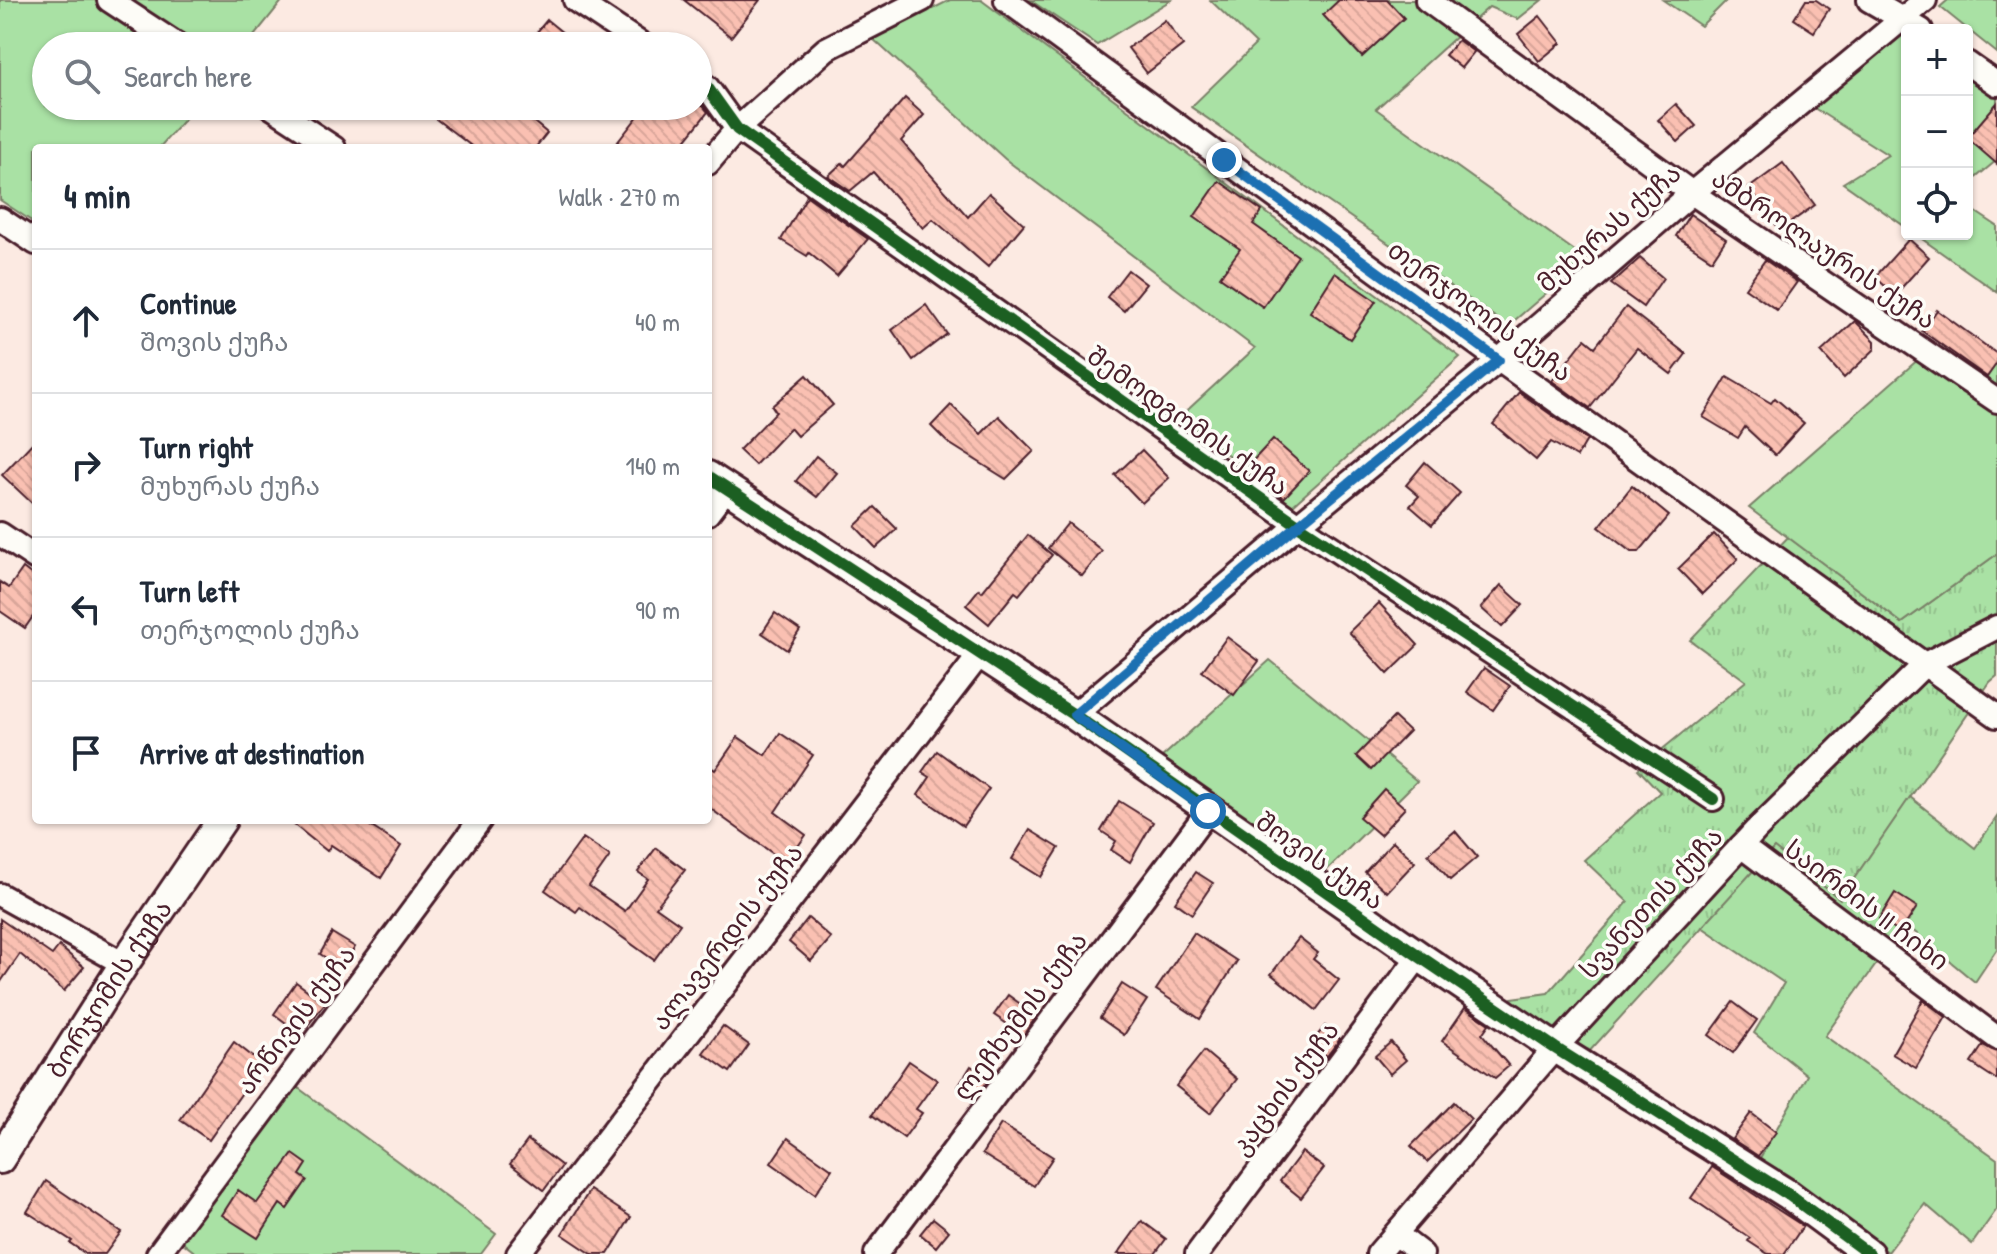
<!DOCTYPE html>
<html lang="en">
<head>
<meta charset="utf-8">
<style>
  :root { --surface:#fff; --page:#f6f6f7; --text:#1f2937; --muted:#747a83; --line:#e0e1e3 }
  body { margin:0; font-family:"Patrick Hand","Noto Sans Georgian",sans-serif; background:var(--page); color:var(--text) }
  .controls { position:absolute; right:24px; top:24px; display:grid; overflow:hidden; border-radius:8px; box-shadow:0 2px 6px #0004 }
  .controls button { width:72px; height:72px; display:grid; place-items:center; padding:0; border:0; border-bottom:2px solid var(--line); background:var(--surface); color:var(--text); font:40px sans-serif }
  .stop { position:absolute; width:24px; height:24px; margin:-18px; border:6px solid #1f6fb2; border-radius:50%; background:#fff }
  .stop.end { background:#1f6fb2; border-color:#fff; box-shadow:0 2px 8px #0008 }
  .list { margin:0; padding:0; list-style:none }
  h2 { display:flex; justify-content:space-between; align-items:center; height:104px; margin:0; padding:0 32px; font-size:34px }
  h2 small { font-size:26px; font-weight:400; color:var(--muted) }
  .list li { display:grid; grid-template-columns:52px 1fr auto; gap:24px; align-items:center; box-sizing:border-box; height:144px; padding:0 32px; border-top:2px solid var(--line) }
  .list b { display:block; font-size:30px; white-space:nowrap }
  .list p { margin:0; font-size:26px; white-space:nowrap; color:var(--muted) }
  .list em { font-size:26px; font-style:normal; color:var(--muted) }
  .icon { flex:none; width:44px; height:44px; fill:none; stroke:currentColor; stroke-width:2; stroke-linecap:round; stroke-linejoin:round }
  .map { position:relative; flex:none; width:1997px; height:1254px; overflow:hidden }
  .search { position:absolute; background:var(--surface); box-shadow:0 2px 6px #0004; left:32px; top:32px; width:680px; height:88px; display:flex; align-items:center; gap:20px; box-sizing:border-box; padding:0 28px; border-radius:44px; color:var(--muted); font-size:30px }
  .panel { position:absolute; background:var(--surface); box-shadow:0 2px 6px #0004; left:32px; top:144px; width:680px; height:680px; border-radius:8px }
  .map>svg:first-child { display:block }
  .grass { fill:url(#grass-tufts); stroke:#7a8068; stroke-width:2 }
  .garden { fill:#a9e1a4; stroke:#7a8068; stroke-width:2 }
  .building { fill:url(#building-back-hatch); stroke:#4a1f2b; stroke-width:2 }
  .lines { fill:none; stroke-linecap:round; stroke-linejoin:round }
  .minor-casing { stroke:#4a1f2b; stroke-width:28 }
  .tertiary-casing { stroke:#4a1f2b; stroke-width:34 }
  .minor { stroke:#fdfcf7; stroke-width:22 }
  .tertiary { stroke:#fdfcf7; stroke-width:28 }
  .cycleway-casing { stroke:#fdfcf7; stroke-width:17 }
  .cycleway { stroke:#1b5e20; stroke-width:12 }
  .route { stroke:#1f6fb2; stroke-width:10 }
  .labels { text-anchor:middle; stroke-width:7; stroke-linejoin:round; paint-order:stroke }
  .street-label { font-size:26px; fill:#4a1f2b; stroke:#fdfcf7 }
</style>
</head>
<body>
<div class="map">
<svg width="1997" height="1254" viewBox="0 0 1997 1254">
  <defs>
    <pattern id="grass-tufts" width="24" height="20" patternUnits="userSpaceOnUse" patternTransform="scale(2)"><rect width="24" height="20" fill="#a9e1a4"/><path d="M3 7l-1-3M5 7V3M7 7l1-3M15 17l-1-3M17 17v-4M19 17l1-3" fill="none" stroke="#93c18d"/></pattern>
    <pattern id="building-back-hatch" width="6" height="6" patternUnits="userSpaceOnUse" patternTransform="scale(2)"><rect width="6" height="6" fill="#fac0b2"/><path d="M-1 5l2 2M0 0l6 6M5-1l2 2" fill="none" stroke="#d8a599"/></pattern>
  </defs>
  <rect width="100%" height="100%" fill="#fceae2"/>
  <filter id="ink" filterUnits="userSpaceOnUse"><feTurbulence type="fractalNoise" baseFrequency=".0125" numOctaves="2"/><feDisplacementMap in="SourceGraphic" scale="16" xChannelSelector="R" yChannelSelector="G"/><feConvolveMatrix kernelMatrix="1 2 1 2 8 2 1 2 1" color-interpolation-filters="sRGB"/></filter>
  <g filter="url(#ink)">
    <path class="grass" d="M1788,537L1902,623L1997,554V676L1990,682L1840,899L1774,848L1588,1053L1518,1014L1512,998L1548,993L1628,902L1584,860L1660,792L1638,769L1746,681L1690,640Z"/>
    <g class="garden">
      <path d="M0,0H283L246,46H46V106H196L159,148H36V224L0,200Z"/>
      <path d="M950,0H981L1460,357L1292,506L1180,417L1255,348L1005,159L873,39Z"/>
      <path d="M1030,0H1171L1097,45Z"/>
      <path d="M1210,0H1542L1518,19L1489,7L1376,109L1586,259L1508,326L1191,107L1256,44Z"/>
      <path d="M1663,0H1727L1701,26Z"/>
      <path d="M1948,0H1997V53L1940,7Z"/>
      <path d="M1907,31V228L1843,183L1888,155L1814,108Z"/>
      <path d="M1967,49L1997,71V160L1967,185Z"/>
      <path d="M1967,206L1997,226V292L1915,234H1967Z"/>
      <path d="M1921,357L1962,391L1997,359V554L1902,623L1749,508Z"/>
      <path d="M1270,660L1417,781L1327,870L1160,759Z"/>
      <path d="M1910,797L1975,848L1997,817V949L1975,982L1905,924L1825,1036L1997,1159V1209L1972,1244L1925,1204L1888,1252L1760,1158L1807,1075L1754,1033L1784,983L1702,927L1774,848L1840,899Z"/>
      <path d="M293,1084L496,1234L481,1254H197L178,1239Z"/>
    </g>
    <g class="building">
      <path d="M684,0H760L731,37Z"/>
      <path d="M1339,0H1387L1404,18L1362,57L1323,15Z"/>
      <path d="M1806,0H1816L1829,9L1814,32L1794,19Z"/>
      <path d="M1540,16L1561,43L1539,61L1518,34Z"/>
      <path d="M547,20L579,46H525Z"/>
      <path d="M1165,20L1183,45L1147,73L1128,48Z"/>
      <path d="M1458,40L1474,52L1461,68L1445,55Z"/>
      <path d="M905,98L924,115L901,141L968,217L989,193L1024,224L988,267L933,219L923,228L873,172L850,191L828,176L842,163L845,166Z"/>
      <path d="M1997,103V164L1967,138Z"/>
      <path d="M1676,104L1696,126L1678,142L1658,120Z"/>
      <path d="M419,106H515L547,133L535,148H474Z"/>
      <path d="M646,106H703L708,112L679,148H613Z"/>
      <path d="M1783,163L1815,205L1780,230L1749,188Z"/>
      <path d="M1219,181L1262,211L1253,224L1298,256L1263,307L1220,277L1240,249L1194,217Z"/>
      <path d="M807,196L868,239L837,276L809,253L807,256L781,240Z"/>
      <path d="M1690,214L1726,239L1712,260L1676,236Z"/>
      <path d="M1909,239L1929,257L1895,295L1875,277Z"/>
      <path d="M1640,258L1663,278L1643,307L1611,284Z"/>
      <path d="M1765,260L1797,282L1777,310L1745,288Z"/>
      <path d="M1128,270L1146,284L1124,311L1107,297Z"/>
      <path d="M1335,273L1376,301L1350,339L1310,312Z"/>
      <path d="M926,305L947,334L913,360L892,330Z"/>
      <path d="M1626,307L1686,354L1671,374L1637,348L1590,408L1552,381L1585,339L1595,347Z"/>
      <path d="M1937,310L1997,354V363L1987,377L1922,331Z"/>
      <path d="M1855,321L1875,341V349L1844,378L1821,352Z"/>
      <path d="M807,375L833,405L797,436L790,428L755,465L739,450L776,412L772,406Z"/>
      <path d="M1727,377L1771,403L1775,398L1804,423L1775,455L1745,427L1738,438L1703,417Z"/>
      <path d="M1519,392L1587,440L1577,457L1551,442L1536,460L1493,424Z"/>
      <path d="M951,405L981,434L999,416L1034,451L1006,479L947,442L931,426Z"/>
      <path d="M36,439V507L2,475Z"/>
      <path d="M1273,439L1309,471L1284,498L1248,466Z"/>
      <path d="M1142,450L1169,478L1142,503L1115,475Z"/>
      <path d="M816,456L837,473L817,497L796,481Z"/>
      <path d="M1425,462L1460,493L1432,525L1410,506L1419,496L1406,485Z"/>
      <path d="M1632,486L1669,516L1639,552H1631L1599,527Z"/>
      <path d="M875,507L897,529L876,548L855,526Z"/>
      <path d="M1068,523L1102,551L1082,576L1048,548Z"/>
      <path d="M1714,534L1738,559L1702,594L1678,569Z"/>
      <path d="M1028,535L1052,555L1019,595L1015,592L989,624L966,605L979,589L982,592Z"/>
      <path d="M23,568L36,578V612L25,628L0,611V582L9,588Z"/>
      <path d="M1501,585L1523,605L1502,627L1481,608Z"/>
      <path d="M1379,603L1418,645L1388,674L1349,632Z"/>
      <path d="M775,613L800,630L787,650L762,633Z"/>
      <path d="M1227,637L1259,661L1234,695L1202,671Z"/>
      <path d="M1484,668L1510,686L1493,710L1467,692Z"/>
      <path d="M1394,717L1409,731L1371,770L1356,756Z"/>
      <path d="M780,733L813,755L775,812L806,835L786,863L708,807V765L715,770L738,737L765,755Z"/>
      <path d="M937,751L989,789L963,826L918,795L930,777L922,772Z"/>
      <path d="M1384,789L1405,808L1380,835L1359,817Z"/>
      <path d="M1119,801L1153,822L1130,862L1111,850L1116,841L1101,831Z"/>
      <path d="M288,820H361L401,846L381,878L331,845L327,851Z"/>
      <path d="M1030,830L1059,848L1041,877L1012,859Z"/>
      <path d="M1455,831L1477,857L1450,880L1428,854Z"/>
      <path d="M583,838L610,856L589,886L625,911L648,879L638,872L656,848L685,870L656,907L680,924L654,960L580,907L576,912L545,890Z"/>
      <path d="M1393,841L1415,862L1387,892L1365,872Z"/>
      <path d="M1196,872L1213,883L1192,914L1175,902Z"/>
      <path d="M1895,893L1917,907L1900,933L1879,919Z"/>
      <path d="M808,918L831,938L811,961L789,942Z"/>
      <path d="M0,919L52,955L59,946L84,967L64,991L20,954L0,983Z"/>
      <path d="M332,933L355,947L342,968L320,954Z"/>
      <path d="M1194,933L1237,961L1200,1019L1156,990Z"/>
      <path d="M1299,938L1318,953L1313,959L1339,980L1316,1010L1271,974Z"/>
      <path d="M296,982L325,1003L301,1034L274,1014Z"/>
      <path d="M1122,984L1147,1000L1124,1035L1100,1018Z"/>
      <path d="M1008,995L1037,1016L1023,1035L994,1015Z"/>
      <path d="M1923,1000L1946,1017L1916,1068L1892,1054Z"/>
      <path d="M1733,1002L1757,1020L1733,1053L1709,1035Z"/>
      <path d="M1465,1008L1489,1024L1482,1034L1509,1066L1495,1078L1442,1041Z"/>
      <path d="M723,1026L749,1045L730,1072L703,1053Z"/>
      <path d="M1325,1026L1340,1039L1327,1056L1311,1043Z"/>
      <path d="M234,1042L262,1064L209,1140L180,1120Z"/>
      <path d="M1391,1042L1406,1060L1390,1074L1375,1056Z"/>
      <path d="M1983,1045L1997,1052V1080L1971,1063Z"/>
      <path d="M1204,1051L1237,1079L1210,1113L1176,1086Z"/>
      <path d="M909,1061L937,1080L916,1109L922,1113L904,1138L872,1115Z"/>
      <path d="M971,1066L990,1078L975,1098L958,1087Z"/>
      <path d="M1454,1102L1471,1119L1427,1162L1411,1146Z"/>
      <path d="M1751,1113L1776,1132L1758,1156L1732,1139Z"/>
      <path d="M1001,1124L1053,1157L1034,1186L982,1154Z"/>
      <path d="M788,1138L832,1169L815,1194L771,1163Z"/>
      <path d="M528,1140L562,1166L544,1190L510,1164Z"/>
      <path d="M1302,1152L1324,1168L1301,1198L1280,1181Z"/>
      <path d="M293,1154L307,1164L300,1175L307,1180L287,1209L280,1204L258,1238L222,1215L238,1190L257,1203Z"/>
      <path d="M1712,1167L1803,1226L1784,1254H1768L1748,1241L1750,1238L1691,1198Z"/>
      <path d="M46,1181L121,1232L105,1254H86L70,1243L72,1241L27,1212Z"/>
      <path d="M590,1190L631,1217L608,1254H592L562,1234Z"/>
      <path d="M933,1218L949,1231L936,1247L920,1234Z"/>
      <path d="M1142,1221L1166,1239L1155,1254H1118Z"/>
    </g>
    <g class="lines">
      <g class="minor-casing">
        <g id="minor">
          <path d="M109,0L179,46"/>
          <path d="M575,0L644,46"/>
          <path d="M1006,0L1499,360L1997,716"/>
          <path d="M1427,0L1692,193L1997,401"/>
          <path d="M1869,0L1921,30"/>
          <path d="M1967,63L1997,84"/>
          <path d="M698,82L707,87L737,129L1298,525L1713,799"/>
          <path d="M270,106L334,148"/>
          <path d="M708,163L737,129L826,49L922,0"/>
          <path d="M0,219L36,243"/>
          <path d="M708,513L727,488"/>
          <path d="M0,534L36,558"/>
          <path d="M1074,715L1298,525L1499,360L1692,193L1925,0"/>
          <path d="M1741,846L1997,1038"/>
          <path d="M0,895L124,964"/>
          <path d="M1396,1234L1422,1254"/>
          <path d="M158,1254L480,820"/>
          <path d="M518,1254L981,653"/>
          <path d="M876,1254L1208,811"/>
          <path d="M1197,1254L1419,956"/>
          <path d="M1378,1254L1555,1048L1756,830L1925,664L1997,627"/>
        </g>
      </g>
      <g class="tertiary-casing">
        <g id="tertiary">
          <path d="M708,476L1074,715L1419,956L1555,1048L1789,1195L1869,1254"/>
          <path id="s1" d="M0,1159L124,964L222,820"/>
        </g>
      </g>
      <use href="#minor" class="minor"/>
      <use href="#tertiary" class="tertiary"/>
      <g class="cycleway-casing">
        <g id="cycleway">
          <path d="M698,82L707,87L737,129L1298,525L1713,799"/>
          <path d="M708,476L1074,715L1419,956L1555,1048L1789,1195L1869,1254"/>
        </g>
      </g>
      <use href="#cycleway" class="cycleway"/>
    </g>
  </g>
  <g class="lines" filter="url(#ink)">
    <path class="route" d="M1208,811L1074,715L1298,525L1499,360L1224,160"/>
  </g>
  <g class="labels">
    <g class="street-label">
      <text transform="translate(1609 228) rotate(-41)" y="9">მუხურას ქუჩა</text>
      <text transform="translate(1824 249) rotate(34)" y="9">ამბროლაურის ქუჩა</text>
      <text transform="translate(1480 311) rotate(36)" y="9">თერჯოლის ქუჩა</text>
      <text transform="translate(1188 421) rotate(35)" y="9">შემოდგომის ქუჩა</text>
      <text transform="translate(1320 861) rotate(35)" y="9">შოვის ქუჩა</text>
      <text transform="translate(1651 903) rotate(-47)" y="9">სვანეთის ქუჩა</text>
      <text transform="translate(1867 905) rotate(37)" y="9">საირმის II ჩიხი</text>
      <text transform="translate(727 937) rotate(-52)" y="9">ალავერდის ქუჩა</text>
      <text dy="9" stroke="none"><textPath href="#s1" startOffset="202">ბორჯომის ქუჩა</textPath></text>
      <text transform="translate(1020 1016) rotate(-53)" y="9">ლეჩხუმის ქუჩა</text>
      <text transform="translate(296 1020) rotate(-53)" y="9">არწივის ქუჩა</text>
      <text transform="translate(1285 1088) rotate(-53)" y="9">კაცხის ქუჩა</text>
    </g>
  </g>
</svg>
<div class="controls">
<button>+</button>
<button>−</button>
<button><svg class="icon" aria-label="locate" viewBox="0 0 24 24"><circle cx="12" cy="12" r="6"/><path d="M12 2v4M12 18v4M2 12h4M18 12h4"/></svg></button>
</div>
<div class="stop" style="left:1208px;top:811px"></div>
<div class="stop end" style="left:1224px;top:160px"></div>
<div class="search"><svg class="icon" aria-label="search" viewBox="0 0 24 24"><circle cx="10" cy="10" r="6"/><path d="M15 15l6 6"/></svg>Search here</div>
<section class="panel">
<h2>4 min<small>Walk · 270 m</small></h2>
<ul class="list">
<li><svg class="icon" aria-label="ahead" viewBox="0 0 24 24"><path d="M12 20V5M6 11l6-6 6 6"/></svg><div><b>Continue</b><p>შოვის ქუჩა</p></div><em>40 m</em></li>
<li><svg class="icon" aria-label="right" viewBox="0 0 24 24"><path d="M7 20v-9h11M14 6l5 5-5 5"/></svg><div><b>Turn right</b><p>მუხურას ქუჩა</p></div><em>140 m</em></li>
<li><svg class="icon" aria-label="left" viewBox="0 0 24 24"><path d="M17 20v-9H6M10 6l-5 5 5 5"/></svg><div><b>Turn left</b><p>თერჯოლის ქუჩა</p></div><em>90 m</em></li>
<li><svg class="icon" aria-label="arrive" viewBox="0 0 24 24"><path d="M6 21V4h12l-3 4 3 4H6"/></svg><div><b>Arrive at destination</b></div></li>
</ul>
</section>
</div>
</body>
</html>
